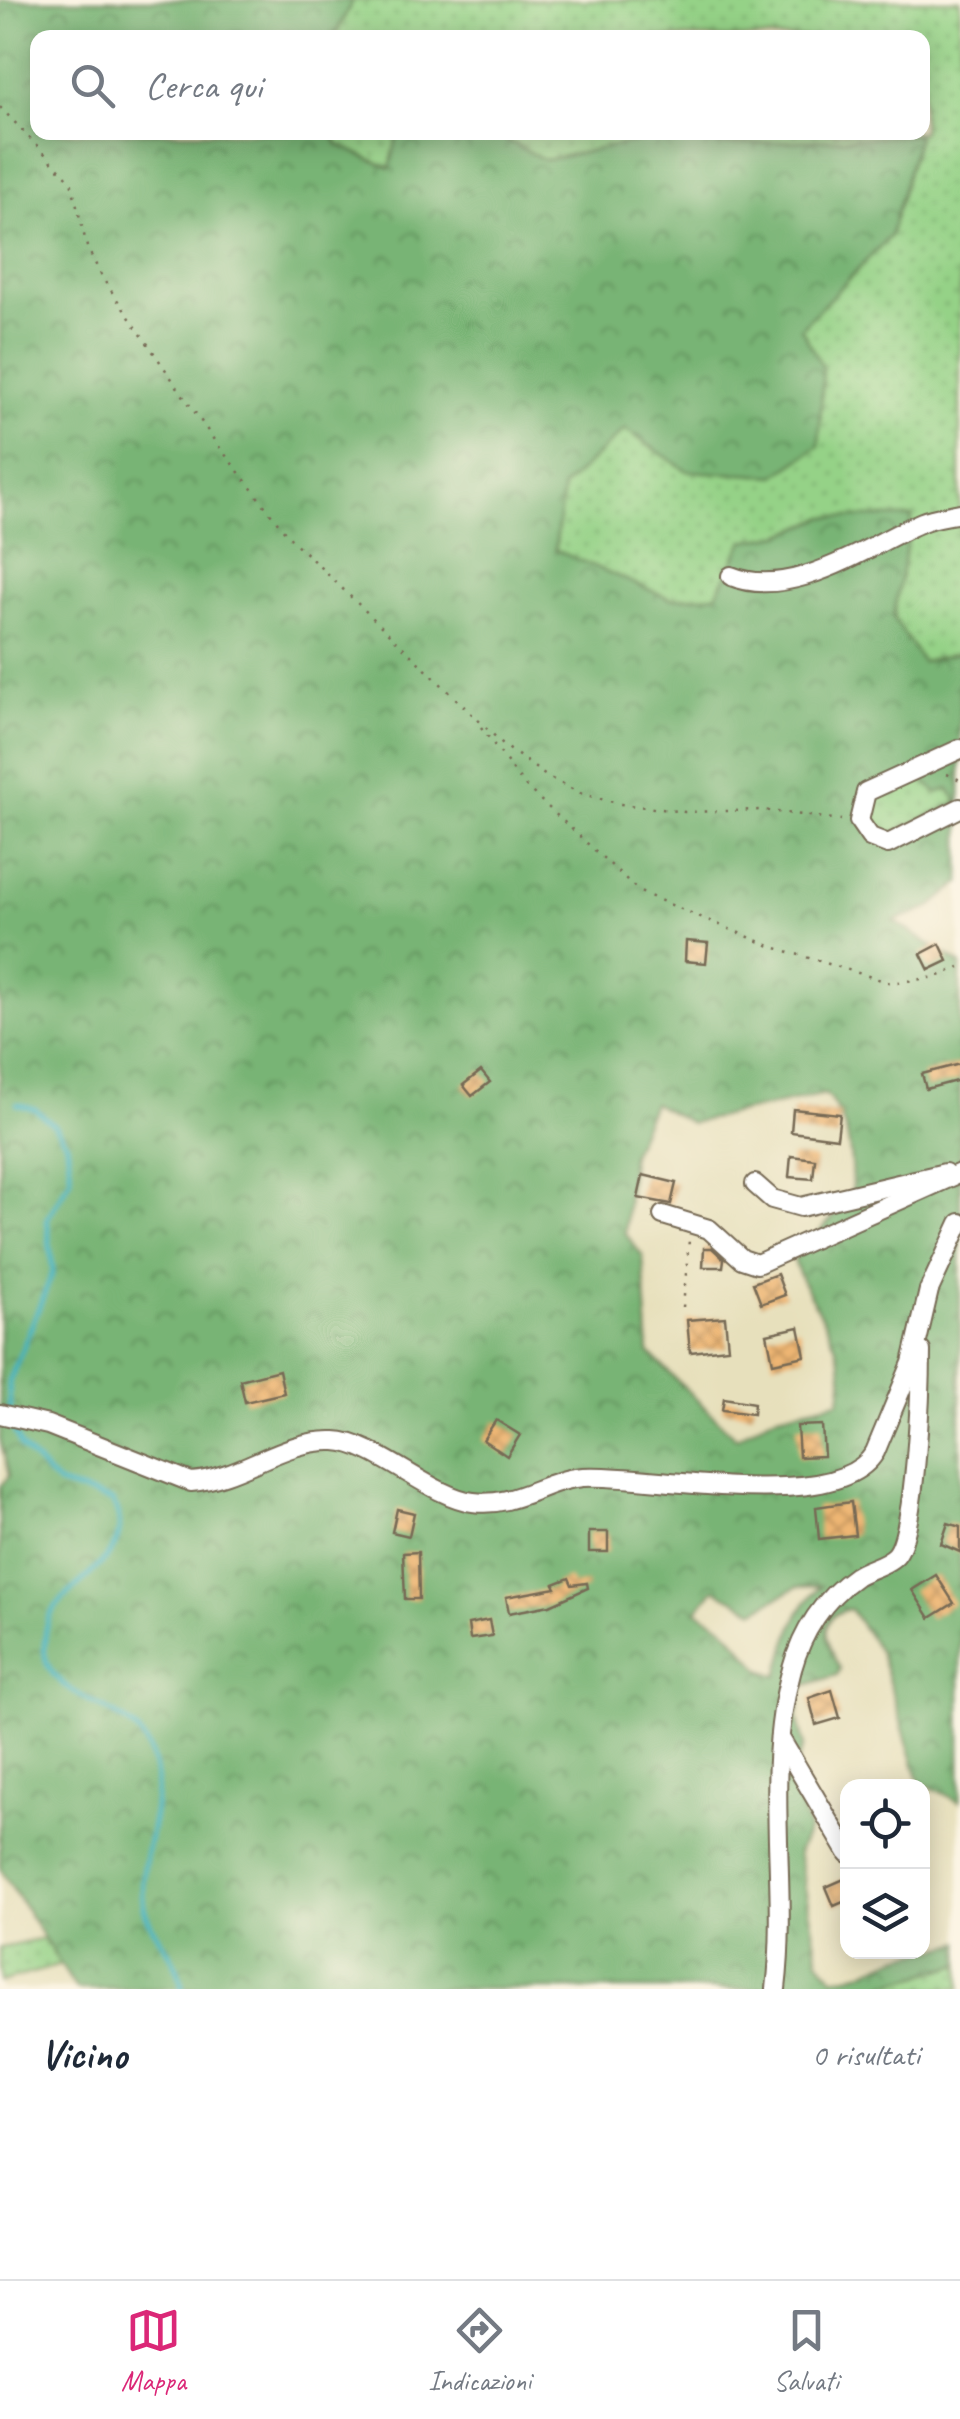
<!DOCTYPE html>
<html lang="it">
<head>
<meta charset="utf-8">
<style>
  :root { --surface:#fff; --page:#f2f2f3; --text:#1f2937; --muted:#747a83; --line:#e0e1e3; --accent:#db2777 }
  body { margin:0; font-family:Caveat,sans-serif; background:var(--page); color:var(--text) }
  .controls { position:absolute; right:30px; bottom:30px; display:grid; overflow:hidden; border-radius:20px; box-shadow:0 5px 25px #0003 }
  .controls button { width:90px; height:90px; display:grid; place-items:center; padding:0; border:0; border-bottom:2px solid var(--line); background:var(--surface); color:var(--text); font:50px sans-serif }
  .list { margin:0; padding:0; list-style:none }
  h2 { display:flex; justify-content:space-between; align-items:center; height:130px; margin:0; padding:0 40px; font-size:42px }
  h2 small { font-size:32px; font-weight:400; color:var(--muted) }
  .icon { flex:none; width:55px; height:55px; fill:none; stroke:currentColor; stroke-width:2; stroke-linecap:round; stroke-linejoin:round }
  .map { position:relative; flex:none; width:960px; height:1989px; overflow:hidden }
  .search { position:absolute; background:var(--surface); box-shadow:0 5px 25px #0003; left:30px; right:30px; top:30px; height:110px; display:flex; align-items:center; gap:25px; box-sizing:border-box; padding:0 35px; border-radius:20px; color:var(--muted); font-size:38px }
  .sheet { height:290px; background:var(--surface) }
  nav { display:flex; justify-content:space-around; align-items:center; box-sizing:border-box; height:140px; border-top:2px solid var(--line); background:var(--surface); font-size:28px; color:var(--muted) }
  nav a { display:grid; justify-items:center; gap:5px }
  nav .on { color:var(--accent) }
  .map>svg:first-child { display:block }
  .grass { fill:url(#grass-dots); stroke:#687e52; stroke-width:2.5 }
  .forest { fill:url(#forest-crowns); stroke:#5a6f49; stroke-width:2.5; fill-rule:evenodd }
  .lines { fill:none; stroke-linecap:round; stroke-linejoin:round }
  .stream { stroke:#43b2bf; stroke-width:5 }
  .building { fill:url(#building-cross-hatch) }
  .minor-casing { stroke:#776a55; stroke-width:22 }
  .path { stroke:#776a55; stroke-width:2.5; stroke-dasharray:2.5 8; stroke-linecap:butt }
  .minor { stroke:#fff; stroke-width:18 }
</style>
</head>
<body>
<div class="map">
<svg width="960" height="1989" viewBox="0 0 960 1989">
  <defs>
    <pattern id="grass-dots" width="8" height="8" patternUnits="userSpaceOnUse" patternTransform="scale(2.5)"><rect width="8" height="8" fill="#95d287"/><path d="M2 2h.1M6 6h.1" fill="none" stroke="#81b474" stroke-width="1.8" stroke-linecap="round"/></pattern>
    <pattern id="forest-crowns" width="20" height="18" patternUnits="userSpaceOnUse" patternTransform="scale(2.5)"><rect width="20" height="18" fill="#78b474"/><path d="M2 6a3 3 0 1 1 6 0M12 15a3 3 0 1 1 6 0" fill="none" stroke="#64935f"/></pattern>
    <pattern id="building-cross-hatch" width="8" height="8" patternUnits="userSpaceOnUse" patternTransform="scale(2.5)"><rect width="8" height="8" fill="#eeb673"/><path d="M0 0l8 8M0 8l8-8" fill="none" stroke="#c2945e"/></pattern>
  </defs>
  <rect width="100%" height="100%" fill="#fcf5e5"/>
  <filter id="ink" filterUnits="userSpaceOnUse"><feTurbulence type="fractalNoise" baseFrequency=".01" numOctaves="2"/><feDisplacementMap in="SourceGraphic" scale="20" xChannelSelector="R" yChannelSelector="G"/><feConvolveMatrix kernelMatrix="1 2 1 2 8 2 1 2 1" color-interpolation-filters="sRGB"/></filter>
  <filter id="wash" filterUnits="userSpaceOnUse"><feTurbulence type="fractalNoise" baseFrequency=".0048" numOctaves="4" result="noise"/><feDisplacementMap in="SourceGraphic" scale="40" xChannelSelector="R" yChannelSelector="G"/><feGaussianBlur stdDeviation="2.25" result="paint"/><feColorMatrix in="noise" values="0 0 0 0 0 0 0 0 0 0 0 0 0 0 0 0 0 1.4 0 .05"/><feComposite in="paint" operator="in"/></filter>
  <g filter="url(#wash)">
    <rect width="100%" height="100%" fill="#e7e0bc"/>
    <g class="grass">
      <path d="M353,0H960V653L922,662L893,617L911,518L826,517L781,535L744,541L716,595L671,599L555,551L563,487L625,429L687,471L823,369L801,328L890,236L918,135L722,145L659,137L545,160L493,133L922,132V38H334Z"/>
      <path d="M333,133H398L391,169L338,145Z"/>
      <path d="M920,776L932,786L948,789L959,802L891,834L874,832L867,818L870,798Z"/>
      <path d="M44,1939L61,1965L0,1982V1948Z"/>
      <path d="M960,1964V1989H870Z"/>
    </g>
    <path class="forest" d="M0,0H353L334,37L38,38V132L333,133L338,145L390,168L398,133H493L545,160L659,137L722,145L918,135L890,236L801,328L823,368L819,446L775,476L687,471L625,429L563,487L555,550L671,599L716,595L744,541L781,535L826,517H912L893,617L922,662L960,653V883L931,907L894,921L960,964V1802L919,1781L880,1653L850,1609C814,1615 827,1647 840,1669L837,1675L803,1686L797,1717L804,1745L798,1760L797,1796L809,1829L798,1852L819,1960L834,1978C859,1976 874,1967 896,1958C917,1950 939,1951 960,1942V1964L870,1989H76L0,1869V1486L9,1476L0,1439ZM921,777L936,793L949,789L958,802L891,834L881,835L869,826L867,809L876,793ZM825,1094C851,1120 852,1160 852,1196L794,1260C808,1307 855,1349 839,1401L774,1416L736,1438L649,1353L643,1257L625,1233L631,1154L653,1103L691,1123ZM821,1586C794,1610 787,1641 778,1676L761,1670L723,1626L697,1611L714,1589L755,1610L797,1587Z"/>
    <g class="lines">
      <g class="stream">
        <path d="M10,1412L9,1382L53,1272L47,1219L71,1178L67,1144L54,1125L35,1109L17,1104"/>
        <path d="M11,1423L21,1447L58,1484L112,1501C142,1551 75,1578 53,1611C46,1620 43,1644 45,1655C51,1697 118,1704 141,1736C177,1787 138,1845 143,1900C146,1934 178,1949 182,1989"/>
      </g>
    </g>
    <g id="blocks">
      <g class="building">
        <path d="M686,941L708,943L706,963L685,961Z"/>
        <path d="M940,944L948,961L929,970L921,954Z"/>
        <path d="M960,1064V1080L926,1089L922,1074Z"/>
        <path d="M481,1071L490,1082L472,1096L463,1085Z"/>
        <path d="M793,1109L840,1114L837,1138L791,1132Z"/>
        <path d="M791,1156L815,1159L813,1179L789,1177Z"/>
        <path d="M643,1175L676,1183L671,1204L638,1198Z"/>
        <path d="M704,1248H712L724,1259L723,1267H703Z"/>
        <path d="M777,1274L785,1295L761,1304L753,1283Z"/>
        <path d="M725,1317L728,1348L690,1352L687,1320Z"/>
        <path d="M799,1327L805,1356L773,1363L767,1334Z"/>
        <path d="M279,1370L284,1393L245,1402L240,1380Z"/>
        <path d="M724,1398L754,1403L753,1414L722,1410Z"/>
        <path d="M496,1420L520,1435L507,1456L483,1440Z"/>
        <path d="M822,1425L824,1456L799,1457L797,1426Z"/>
        <path d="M851,1502L855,1535L819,1539L816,1507Z"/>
        <path d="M397,1509L414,1513L409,1536L392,1532Z"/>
        <path d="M948,1523L960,1527V1552L941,1544Z"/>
        <rect x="589" y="1532" width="19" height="20"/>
        <path d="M418,1552L419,1599H405L403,1553Z"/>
        <path d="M936,1575L954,1603L930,1618L912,1590Z"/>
        <path d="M569,1578L572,1585L587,1583L588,1588L550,1605L509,1613L506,1597L556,1588L554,1584Z"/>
        <path d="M489,1620L492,1636L470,1639L468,1624Z"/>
        <path d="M832,1690L840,1718L816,1725L809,1698Z"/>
        <path d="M844,1879L848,1900L834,1906L826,1887Z"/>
      </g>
    </g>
  </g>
  <g filter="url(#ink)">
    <use href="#blocks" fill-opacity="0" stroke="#776a55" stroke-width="2.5"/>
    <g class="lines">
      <g class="minor-casing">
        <g id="minor">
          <path d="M731,576C792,601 867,546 922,522C934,517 947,516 960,513"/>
          <path d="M960,749L866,792L859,821L870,837L888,844L960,808"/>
          <path d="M755,1184L772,1199L801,1207L945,1173"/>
          <path d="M663,1215L709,1229L742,1259L757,1264L960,1173"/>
          <path d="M0,1414L48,1425L191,1482C243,1478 282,1439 335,1441C375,1442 431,1497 473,1502C514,1508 544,1480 583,1477C648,1472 837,1517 875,1452L912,1363L929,1290L960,1223"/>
          <path d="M780,1738L848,1853"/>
          <path d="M776,1989C789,1883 762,1774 792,1669C802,1632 824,1598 856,1576C867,1569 887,1565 896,1555C916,1533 921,1385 921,1351"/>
        </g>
      </g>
      <g class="path">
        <path d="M0,107L71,181L87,247L103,279L214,440L289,537L505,746L546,776L582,794L621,804L685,812L762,810L841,820"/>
        <path d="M481,727L523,784L640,892L773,947L891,983L937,977L960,967"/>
        <path d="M947,774L960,780"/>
        <path d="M683,1307L689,1240"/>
      </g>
      <use href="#minor" class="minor"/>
    </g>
  </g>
</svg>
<div class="controls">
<button><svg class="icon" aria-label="locate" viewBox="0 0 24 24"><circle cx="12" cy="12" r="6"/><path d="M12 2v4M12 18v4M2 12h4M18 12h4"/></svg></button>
<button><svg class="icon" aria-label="layers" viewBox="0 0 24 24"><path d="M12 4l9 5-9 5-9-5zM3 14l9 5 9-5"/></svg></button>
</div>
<div class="search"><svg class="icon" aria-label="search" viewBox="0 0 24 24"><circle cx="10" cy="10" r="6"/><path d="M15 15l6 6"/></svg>Cerca qui</div>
</div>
<section class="sheet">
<h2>Vicino<small>0 risultati</small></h2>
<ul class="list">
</ul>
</section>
<nav>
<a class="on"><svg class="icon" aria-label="map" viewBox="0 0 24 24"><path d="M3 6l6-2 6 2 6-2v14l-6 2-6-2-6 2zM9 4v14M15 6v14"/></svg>Mappa</a>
<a><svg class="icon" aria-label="directions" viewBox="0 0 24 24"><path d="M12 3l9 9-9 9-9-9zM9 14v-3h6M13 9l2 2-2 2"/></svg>Indicazioni</a>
<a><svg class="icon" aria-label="saved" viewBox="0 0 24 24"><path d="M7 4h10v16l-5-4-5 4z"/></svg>Salvati</a>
</nav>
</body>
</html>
